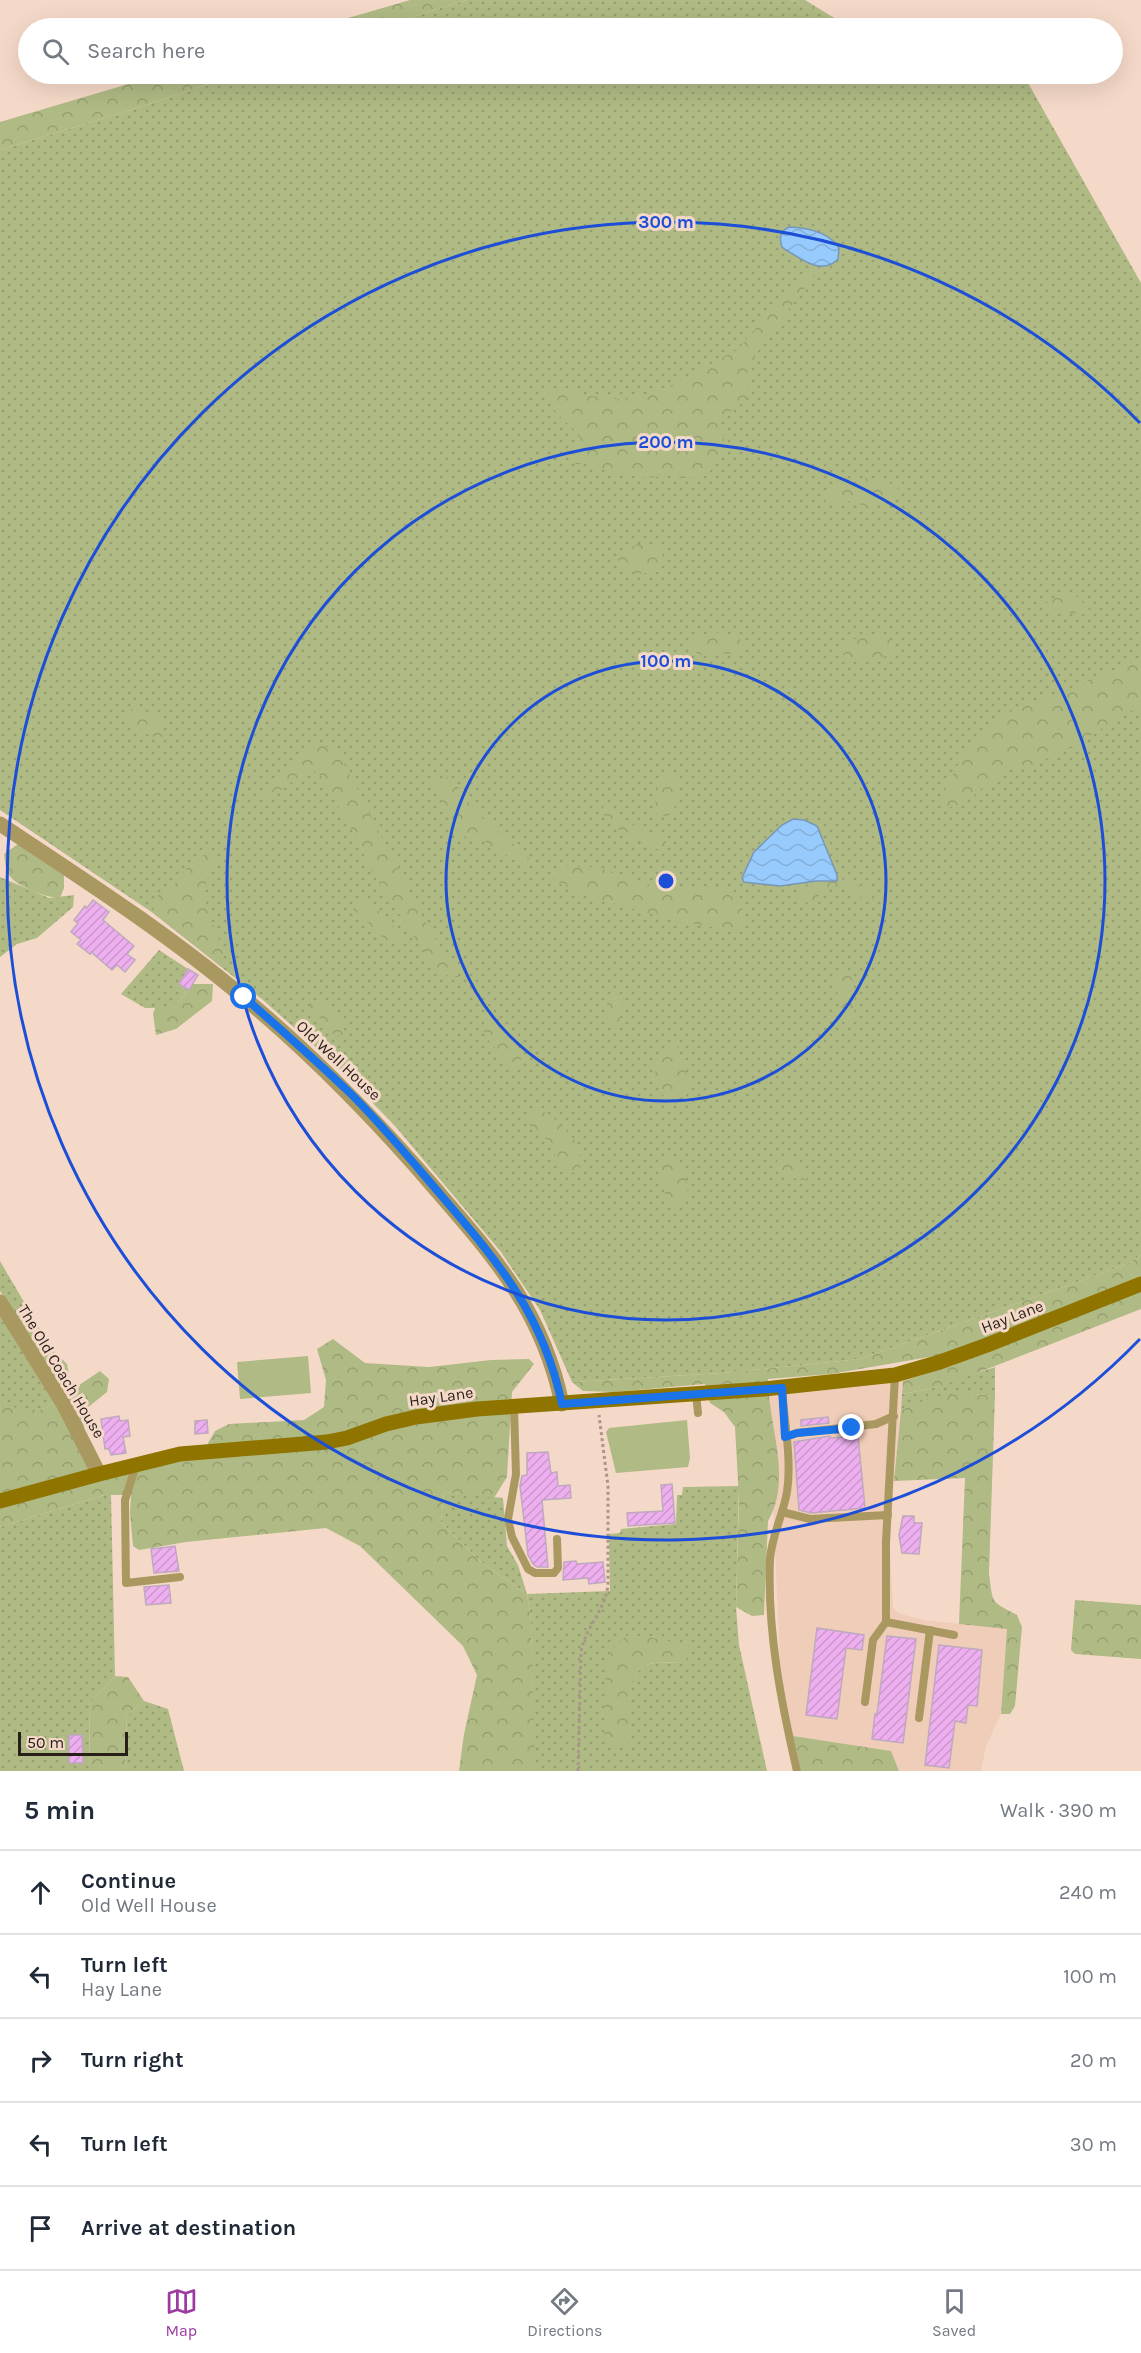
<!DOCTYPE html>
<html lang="en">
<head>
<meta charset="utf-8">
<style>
  :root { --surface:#fff; --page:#f2f2f3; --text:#1f2937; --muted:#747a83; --line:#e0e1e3; --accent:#9e3ba1 }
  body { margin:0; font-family:Karla,sans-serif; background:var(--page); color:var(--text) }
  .scale { position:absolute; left:18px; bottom:15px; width:110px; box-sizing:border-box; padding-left:6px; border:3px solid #291f19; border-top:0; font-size:16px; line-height:21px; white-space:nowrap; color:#291f19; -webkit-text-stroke:4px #f5d9c8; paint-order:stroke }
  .stop { position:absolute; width:18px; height:18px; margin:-14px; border:4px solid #1a73e8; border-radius:50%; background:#fff }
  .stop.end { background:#1a73e8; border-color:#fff; box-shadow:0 2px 6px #0008 }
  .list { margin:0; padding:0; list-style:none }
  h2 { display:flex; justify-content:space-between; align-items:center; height:78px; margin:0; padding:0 24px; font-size:26px }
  h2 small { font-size:20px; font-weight:400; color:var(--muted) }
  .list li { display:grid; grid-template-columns:39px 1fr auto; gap:18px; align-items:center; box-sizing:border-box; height:84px; padding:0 24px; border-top:2px solid var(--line) }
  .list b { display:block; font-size:22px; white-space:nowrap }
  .list p { margin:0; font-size:20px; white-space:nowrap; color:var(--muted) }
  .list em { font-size:20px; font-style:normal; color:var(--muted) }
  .icon { flex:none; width:33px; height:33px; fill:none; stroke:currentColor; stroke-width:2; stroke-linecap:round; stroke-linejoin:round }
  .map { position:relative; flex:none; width:1141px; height:1771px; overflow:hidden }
  .search { position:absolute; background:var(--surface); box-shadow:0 6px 24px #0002; left:18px; right:18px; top:18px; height:66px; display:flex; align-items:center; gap:15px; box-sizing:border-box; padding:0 21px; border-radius:33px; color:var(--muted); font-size:22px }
  .sheet { height:498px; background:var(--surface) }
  nav { display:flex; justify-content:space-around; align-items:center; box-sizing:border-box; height:84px; border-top:2px solid var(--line); background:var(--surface); font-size:16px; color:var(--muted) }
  nav a { display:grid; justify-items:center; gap:3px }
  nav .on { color:var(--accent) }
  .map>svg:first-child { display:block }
  .built { fill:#f0cdb8 }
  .grass { fill:url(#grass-dots); fill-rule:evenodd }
  .forest { fill:url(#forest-crowns) }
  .park { fill:#afba84 }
  .water { fill:url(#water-waves); stroke:#7797b9; stroke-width:1.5 }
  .building { fill:url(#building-hatch); stroke:#bea9be; stroke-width:1.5 }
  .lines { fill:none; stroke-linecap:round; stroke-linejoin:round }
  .path { stroke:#aa9588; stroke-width:3; stroke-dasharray:3 3; stroke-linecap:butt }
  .lane { stroke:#a99860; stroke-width:8 }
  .street { stroke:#a99860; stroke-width:15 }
  .secondary { stroke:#8f7400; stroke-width:15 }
  .route { stroke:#1a73e8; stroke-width:8 }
  .ring { fill:none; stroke:#1d4ed8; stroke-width:3 }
  .labels { text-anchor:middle; stroke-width:6; stroke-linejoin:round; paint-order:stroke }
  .street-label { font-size:16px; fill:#291f19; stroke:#f5d9c8 }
  .centre { fill:#1d4ed8; stroke:#f5d9c8; stroke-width:3 }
  .ring-label { font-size:18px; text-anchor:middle; font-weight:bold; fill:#1d4ed8; stroke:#f5d9c8; stroke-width:6; stroke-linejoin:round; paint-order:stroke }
</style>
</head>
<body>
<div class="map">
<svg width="1141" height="1771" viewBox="0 0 1141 1771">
  <defs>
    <pattern id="grass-dots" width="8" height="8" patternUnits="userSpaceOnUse" patternTransform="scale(1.5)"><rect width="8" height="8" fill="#afba84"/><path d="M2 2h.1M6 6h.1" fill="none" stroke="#979f71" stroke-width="1.8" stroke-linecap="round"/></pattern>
    <pattern id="forest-crowns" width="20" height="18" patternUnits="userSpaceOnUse" patternTransform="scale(1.5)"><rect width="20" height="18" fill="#afba84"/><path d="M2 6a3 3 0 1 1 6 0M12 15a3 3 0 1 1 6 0" fill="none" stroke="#979f71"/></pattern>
    <pattern id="water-waves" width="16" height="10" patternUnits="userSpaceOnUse" patternTransform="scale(1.5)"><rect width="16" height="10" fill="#98cbfd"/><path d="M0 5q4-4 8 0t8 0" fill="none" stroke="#83aed8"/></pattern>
    <pattern id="building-hatch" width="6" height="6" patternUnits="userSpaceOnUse" patternTransform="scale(1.5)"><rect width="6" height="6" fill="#edafef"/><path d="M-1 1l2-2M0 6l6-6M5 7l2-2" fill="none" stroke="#cb96cc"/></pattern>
  </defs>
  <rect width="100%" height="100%" fill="#f5d9c8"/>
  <path class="built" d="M903,1381L892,1505L890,1550L893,1607L898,1613L923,1620L1007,1629L1001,1714L986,1746L981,1771H899L890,1751L793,1736L780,1661L768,1395Z"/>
  <g class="grass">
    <path d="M467,0H791L856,28H376Z"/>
    <path d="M238,74H1023L1141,283V1255L1125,1265L860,1359L722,1373L572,1382L540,1310L501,1252L395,1126L336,1065L263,1000L153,913L0,810V150L143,106Z"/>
    <path d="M0,877L49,898L74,895L73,907L37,938L17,944L0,957Z"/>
    <path d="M159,950L188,969L179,984L186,993L174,1008H145L121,994Z"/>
    <path d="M0,1261L51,1348L67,1364L72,1391L65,1396L0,1291Z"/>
    <path d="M0,1313L54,1402L42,1410L0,1407Z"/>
    <path d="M995,1367V1395C955,1394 939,1395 901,1410L902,1394L929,1389Z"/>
    <path d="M739,1486L736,1607L739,1645L767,1771H534L531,1619L527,1594L481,1562L441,1522L444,1492L503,1498L507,1546L518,1565L527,1594L610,1591L609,1534L620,1533L621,1529L676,1524L677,1495H682L683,1487ZM628,1635L685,1663C674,1663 657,1661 646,1665C625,1673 628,1725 628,1744Z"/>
    <path d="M104,1495H111L115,1676L89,1705L90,1771H0V1527Z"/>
    <path d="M144,1701L168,1709L184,1771H125L127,1715Z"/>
  </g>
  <g class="forest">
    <path d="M410,0H467L376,28H314Z"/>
    <path d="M791,0H805L839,21Z"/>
    <path d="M162,74H238L143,106L0,150V122Z"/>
    <path d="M809,268L817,272L760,347L750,366L746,405L739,404L720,420L724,431L723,448L714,467L706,475L691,478H678L669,475L648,478L619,474L587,464H575L574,455L580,436C569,422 547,411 548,391L552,388L602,398L620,399L653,393L670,386L737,350Z"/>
    <path d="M868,476L882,483L897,484L898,496L889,501L869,507L845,500L828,504L825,501L834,484L839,479H846L851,484L857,486Z"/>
    <path d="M638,544C648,544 663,545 663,558C663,563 659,567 658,572L636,574L619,565L618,558L628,549Z"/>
    <path d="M1061,593C1072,593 1087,599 1089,611L1084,614L1045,610L1044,605Z"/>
    <path d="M712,632C725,634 748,635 746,653L699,655L693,649L691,644L694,640Z"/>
    <path d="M871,635C881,637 891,637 896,647L892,655L863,661L845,659L841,649L844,642Z"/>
    <path d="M1141,658V705L1068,749L1029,767L1022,765C1013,769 1003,773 995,778C978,789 965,810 942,807L943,794L967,747L981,731L1018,707L1061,693Z"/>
    <path d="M131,709C147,708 165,719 164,736C151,742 136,726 127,718L128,711Z"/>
    <path d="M314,743C332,745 338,754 347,769L423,918L436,940L458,968V977H451L440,972L428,958L373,874L354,834L321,776L315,771C296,775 285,790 267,798L263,796L296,762L307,745Z"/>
    <path d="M668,775L675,776C681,790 678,807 667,817L655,813C655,799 656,783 668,775Z"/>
    <path d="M444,777L452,778L472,807L505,838L521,849L531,861L526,864L516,861L486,842L468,838L460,834L446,808L432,788L433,782Z"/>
    <path d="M608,803C618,814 631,825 644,831C654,834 659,834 666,841V847L661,850C638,843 615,832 602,812L604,804Z"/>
    <path d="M18,844L64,875V888L60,898C46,898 14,886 8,873C5,868 5,860 4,854Z"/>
    <path d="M207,853L213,854L216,857C215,869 206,877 205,889C203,917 227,941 223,968L153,913L155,899L160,893L173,886L189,865Z"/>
    <path d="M561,866C573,867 586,866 598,868C628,875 649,889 682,890C697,891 718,879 731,891C742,900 748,919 743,932L675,921L592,897L566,888L554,879L555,872Z"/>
    <path d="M838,879L846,880L871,891L873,900L867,901L847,889L822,888L814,907L797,896L799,884C808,883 833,883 838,879Z"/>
    <path d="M363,901C380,907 392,924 402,938L401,943L386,940L353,909V905Z"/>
    <path d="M850,973C856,989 857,1005 852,1021L847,1022L834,983V976L839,974Z"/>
    <path d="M179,984H213L212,1001L176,1029L156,1035L153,1014L155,1008H174L186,993Z"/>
    <path d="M611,993H617C625,1002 622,1016 617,1025L612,1024L608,1020L607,997Z"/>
    <path d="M313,1000C327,1001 343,1020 345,1033L343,1036C330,1035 329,1030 323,1021C318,1014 312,1013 310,1004Z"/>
    <path d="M488,1015C507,1016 525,1050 520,1067L512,1070C505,1066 503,1058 498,1051C488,1039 477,1031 488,1015Z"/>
    <path d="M671,1044L678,1045C680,1059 688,1074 689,1086C689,1091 687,1095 683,1098C661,1115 640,1060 671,1044Z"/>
    <path d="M534,1109C548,1109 575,1136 579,1149C580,1156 580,1162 579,1169C563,1183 553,1159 554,1146C543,1133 525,1132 527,1112Z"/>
    <path d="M667,1156C683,1166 690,1182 687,1201L680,1205L672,1204C661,1191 657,1171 667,1156Z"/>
    <path d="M778,1157L794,1158L798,1167L809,1175L806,1180L785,1177L776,1169Z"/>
    <path d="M1141,1255V1309L959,1380L929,1389L902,1394L903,1381L954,1365L935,1356L831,1374L768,1379C768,1425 793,1478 768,1521L764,1615L752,1616L736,1607L739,1499L735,1427L724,1412L710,1403L705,1384L614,1392L583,1391L572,1382L722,1373L860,1359L1125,1265Z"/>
    <path d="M333,1339L365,1363L429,1367L491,1360L529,1359L534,1364L512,1392L507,1477L494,1498L444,1492L441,1522L481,1562L527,1594L531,1619L535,1771H459L464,1734L477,1675L463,1646L360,1546L326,1528L186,1542L139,1550L133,1546L130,1513L131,1495H104L0,1527V1406L42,1410L100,1371L109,1379L107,1392L86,1409L82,1450L105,1476L200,1457L215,1431L229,1424L304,1420L324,1407L326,1380L317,1349Z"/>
    <path d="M955,1394L995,1395L989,1574C993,1605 991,1601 1017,1615L1022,1627L1015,1706L1010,1714H1001L1007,1629L959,1624L965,1478L894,1481L901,1410L930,1398Z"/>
    <path d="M1075,1600L1141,1605V1659L1075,1654L1071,1650Z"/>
    <path d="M628,1635C649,1637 668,1640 688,1646L689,1652L685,1663C674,1663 657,1661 646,1665C625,1673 629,1725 628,1745H613L604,1742L606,1664L616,1644Z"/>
    <path d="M115,1676L128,1677L144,1701L127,1715L125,1771H90L89,1705Z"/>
    <path d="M793,1736L891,1751L899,1771H801Z"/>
  </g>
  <g class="park">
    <path d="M308,1356L311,1393L240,1399L237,1362Z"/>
    <path d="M687,1420L690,1458L688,1467L616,1473L606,1432L609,1428Z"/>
  </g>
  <g class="water">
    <path d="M790,227C808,228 829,232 839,248L838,259C821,276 802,259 786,250L782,247C779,238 780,230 790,227Z"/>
    <path d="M793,819L804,820L817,826L837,875V881H816L780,886L744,882L742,878L754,852L782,825Z"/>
  </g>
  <g class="building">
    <path d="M93,900L109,912L103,920L134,946L127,954L135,960L125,972L117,965L112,970L91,952L90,954L77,944L81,940L71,932L78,923L74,920L85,906L87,908Z"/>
    <path d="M188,969L198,975L189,990L179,984Z"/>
    <path d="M119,1416L120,1421L128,1420L130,1436L123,1437L126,1453L111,1455L109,1449H105L101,1419Z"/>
    <path d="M828,1417L829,1423L801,1426V1420Z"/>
    <path d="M207,1420L208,1433L195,1434V1421Z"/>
    <path d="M830,1436L831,1438L858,1436L865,1508L811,1513L799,1510L794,1442Z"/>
    <path d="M548,1452L551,1473L557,1472L558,1486L570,1485L571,1498L542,1500L548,1567H537L533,1564L528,1555L520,1486L522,1476L527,1475V1453Z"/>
    <path d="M672,1484L675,1523L628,1526L627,1513L663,1511L661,1485Z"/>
    <path d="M903,1516H914V1523H922L919,1554L902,1553L899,1535Z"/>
    <path d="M175,1546L179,1571L154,1573L151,1549Z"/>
    <path d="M576,1561L577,1564L603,1562L605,1582L589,1584L588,1578L563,1580L564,1562Z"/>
    <path d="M169,1585L171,1603L146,1605L144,1587Z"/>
    <path d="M817,1628L864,1635L862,1650L846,1648L837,1719L806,1715Z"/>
    <path d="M887,1636L916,1639L903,1743L872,1739L875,1714H877Z"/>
    <path d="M939,1645L982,1650L977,1706L968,1705L966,1723L955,1721L949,1768L925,1765Z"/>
    <path d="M69,1735H82L83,1763H69Z"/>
  </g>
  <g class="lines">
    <path class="path" d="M578,1771L581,1652C585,1627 606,1610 608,1584V1486L599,1415"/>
    <g class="lane">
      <path d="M895,1375L886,1542V1622L954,1635"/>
      <path d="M782,1387C784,1421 792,1459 787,1492C783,1515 772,1535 770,1559C767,1630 781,1702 797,1771"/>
      <path d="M696,1394L698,1413"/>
      <path d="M514,1407L516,1474L508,1519L512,1537L528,1569L535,1573H554L558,1568L557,1539"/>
      <path d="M785,1437L797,1433L876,1424L894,1416"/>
      <path d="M136,1465L125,1500L126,1583L180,1577"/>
      <path d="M782,1512L810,1519L888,1515"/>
      <path d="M865,1702L873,1640L886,1622"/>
      <path d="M919,1718L930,1630"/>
    </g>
    <g class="street">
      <path d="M0,824C83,879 167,933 243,997C314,1056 378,1122 438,1192C497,1260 543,1313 562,1404"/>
      <path d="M0,1302L64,1405L99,1474"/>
    </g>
    <path class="secondary" d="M0,1501L99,1474L180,1454L327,1442L347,1438L386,1424L416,1417L477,1409L764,1389L895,1375L940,1362L987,1345L1141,1284"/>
  </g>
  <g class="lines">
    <path class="route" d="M244,997C280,1029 317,1061 352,1095C383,1126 411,1160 440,1194C498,1262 543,1314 562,1404L782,1388L785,1437L797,1433L852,1428"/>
  </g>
  <g class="ring">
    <circle cx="666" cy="881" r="220"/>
    <circle cx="666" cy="881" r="439"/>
    <path d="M1140 1339A659 659 0 1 1 1140 423"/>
  </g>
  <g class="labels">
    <g class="street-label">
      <text transform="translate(339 1060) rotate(43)" y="6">Old Well House</text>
      <text transform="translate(1012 1316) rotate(-21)" y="6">Hay Lane</text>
      <text transform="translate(62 1371) rotate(59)" y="6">The Old Coach House</text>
      <text transform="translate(441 1396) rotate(-8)" y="6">Hay Lane</text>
    </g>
  </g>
  <circle cx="666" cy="881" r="9" class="centre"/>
  <g class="ring-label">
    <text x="666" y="228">300 m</text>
    <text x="666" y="448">200 m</text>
    <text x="666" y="667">100 m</text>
  </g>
</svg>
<div class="scale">50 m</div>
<div class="stop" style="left:244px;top:997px"></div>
<div class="stop end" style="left:852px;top:1428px"></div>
<div class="search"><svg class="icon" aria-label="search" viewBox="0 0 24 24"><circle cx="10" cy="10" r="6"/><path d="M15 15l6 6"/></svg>Search here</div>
</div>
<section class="sheet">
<h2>5 min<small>Walk · 390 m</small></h2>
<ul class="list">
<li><svg class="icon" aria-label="ahead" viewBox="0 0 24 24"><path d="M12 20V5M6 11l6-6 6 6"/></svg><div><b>Continue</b><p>Old Well House</p></div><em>240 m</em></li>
<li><svg class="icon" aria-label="left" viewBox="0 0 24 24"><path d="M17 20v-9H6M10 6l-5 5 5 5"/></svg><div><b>Turn left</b><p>Hay Lane</p></div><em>100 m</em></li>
<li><svg class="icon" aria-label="right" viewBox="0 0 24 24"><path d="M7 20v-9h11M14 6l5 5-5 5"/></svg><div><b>Turn right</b></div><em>20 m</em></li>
<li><svg class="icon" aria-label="left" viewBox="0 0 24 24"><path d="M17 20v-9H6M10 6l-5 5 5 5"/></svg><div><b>Turn left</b></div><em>30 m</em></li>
<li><svg class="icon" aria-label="arrive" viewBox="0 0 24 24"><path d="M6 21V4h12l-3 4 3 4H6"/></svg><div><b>Arrive at destination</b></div></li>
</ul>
</section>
<nav>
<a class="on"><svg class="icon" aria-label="map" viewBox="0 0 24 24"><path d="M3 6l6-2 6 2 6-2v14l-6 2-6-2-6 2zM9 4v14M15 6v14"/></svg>Map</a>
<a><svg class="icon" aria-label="directions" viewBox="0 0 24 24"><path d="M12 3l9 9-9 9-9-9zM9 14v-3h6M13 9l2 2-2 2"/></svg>Directions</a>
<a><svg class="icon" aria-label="saved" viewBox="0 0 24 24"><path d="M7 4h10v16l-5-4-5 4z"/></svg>Saved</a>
</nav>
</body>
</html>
